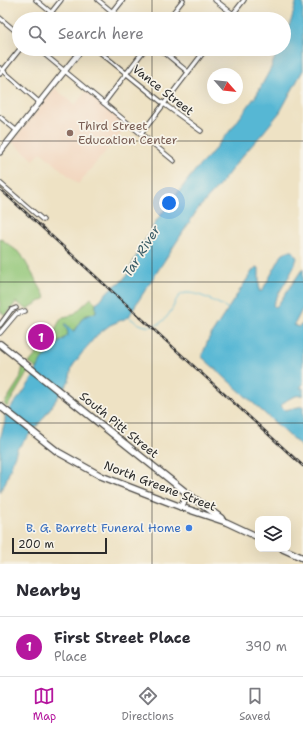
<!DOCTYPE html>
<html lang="en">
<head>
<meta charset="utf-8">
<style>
  :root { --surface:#fff; --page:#f2f2f3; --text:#2b2b33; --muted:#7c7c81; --line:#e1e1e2; --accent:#b5179e }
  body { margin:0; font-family:"Shantell Sans",sans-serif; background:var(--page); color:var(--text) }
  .controls { position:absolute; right:12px; bottom:12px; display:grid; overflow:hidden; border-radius:8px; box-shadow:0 4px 16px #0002 }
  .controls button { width:36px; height:36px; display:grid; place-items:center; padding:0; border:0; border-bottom:1px solid var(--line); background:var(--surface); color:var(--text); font:20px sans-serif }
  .compass { position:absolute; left:207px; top:68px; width:36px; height:36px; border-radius:50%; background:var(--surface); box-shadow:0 4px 16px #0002; rotate:117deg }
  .scale { position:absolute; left:12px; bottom:10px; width:95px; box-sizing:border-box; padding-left:4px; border:2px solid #2b2b2b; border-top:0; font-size:11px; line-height:14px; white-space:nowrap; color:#2b2b2b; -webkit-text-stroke:3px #f7f3e8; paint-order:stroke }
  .you { position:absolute; left:169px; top:203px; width:14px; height:14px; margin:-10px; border:3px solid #fff; border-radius:50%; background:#1a73e8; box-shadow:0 0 0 6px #1a73e833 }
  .badge { display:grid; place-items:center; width:26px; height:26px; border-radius:50%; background:var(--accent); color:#fff; font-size:13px; font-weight:700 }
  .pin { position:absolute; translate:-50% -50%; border:2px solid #fff; box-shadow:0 1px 4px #0006 }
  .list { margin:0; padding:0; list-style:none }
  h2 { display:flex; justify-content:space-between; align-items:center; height:52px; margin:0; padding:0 16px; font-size:17px }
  h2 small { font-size:13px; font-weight:400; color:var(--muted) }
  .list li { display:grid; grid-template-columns:26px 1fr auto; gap:12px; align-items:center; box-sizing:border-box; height:60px; padding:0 16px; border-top:1px solid var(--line) }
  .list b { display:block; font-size:15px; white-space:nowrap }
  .list p { margin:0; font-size:13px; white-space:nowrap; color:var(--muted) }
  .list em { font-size:13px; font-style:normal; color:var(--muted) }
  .icon { flex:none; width:22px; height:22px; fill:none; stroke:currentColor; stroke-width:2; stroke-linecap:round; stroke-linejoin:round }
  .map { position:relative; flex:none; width:303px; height:564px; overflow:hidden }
  .search { position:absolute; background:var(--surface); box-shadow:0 4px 16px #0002; left:12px; right:12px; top:12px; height:44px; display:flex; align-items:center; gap:10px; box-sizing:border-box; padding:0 14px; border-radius:22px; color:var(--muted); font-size:15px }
  .sheet { height:112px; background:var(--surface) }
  nav { display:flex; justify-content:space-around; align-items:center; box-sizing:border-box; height:56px; border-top:1px solid var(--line); background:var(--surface); font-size:11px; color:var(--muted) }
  nav a { display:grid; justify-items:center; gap:2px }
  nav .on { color:var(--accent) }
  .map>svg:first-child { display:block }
  .built { fill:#f2d5bd }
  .green { fill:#92c677; stroke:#5e7851 }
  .water { fill:#56b7d4; stroke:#407180 }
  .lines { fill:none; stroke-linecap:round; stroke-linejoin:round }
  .stream { stroke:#56b7d4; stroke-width:1 }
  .street-casing { stroke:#484642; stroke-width:5.5 }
  .secondary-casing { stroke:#484642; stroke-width:7 }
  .primary-casing { stroke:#484642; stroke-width:8 }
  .street { stroke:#fff; stroke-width:3.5 }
  .secondary { stroke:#fff; stroke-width:5 }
  .primary { stroke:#fff; stroke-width:5.5 }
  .rail-casing { stroke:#2b2b2b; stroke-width:2.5 }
  .rail { stroke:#f7f3e8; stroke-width:1; stroke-dasharray:3; stroke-linecap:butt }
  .grid { fill:none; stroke:#2b2b2b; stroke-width:1; stroke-opacity:0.55 }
  .education-dot { fill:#8d6e63; stroke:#f7f3e8; stroke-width:1.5 }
  .shop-dot { fill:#3f7fe0; stroke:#f7f3e8; stroke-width:1.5 }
  .labels { text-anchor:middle; stroke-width:3.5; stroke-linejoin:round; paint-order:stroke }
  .street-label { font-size:12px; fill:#2b2b2b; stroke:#f7f3e8 }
  .education-label { font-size:12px; fill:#785e54; stroke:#f7f3e8; text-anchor:start }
  .shop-label { font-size:12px; fill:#366cbe; stroke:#f7f3e8; text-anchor:end }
  .water-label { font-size:13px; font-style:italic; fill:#3a5c66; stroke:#f7f3e8 }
</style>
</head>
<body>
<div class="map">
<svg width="303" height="564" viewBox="0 0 303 564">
  <rect width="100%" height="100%" fill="#f7f3e8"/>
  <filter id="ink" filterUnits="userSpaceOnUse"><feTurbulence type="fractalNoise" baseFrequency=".025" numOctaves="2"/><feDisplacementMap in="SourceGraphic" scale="8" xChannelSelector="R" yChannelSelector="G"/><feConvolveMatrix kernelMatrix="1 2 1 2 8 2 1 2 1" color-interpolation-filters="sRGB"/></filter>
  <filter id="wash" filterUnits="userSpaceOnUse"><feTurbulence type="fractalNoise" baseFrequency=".012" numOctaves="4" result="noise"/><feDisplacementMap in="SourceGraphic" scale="16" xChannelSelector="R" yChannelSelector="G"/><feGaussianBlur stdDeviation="0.9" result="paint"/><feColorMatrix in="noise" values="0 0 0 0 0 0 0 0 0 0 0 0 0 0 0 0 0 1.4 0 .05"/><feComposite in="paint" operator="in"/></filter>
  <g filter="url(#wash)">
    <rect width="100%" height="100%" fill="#eee2c4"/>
    <path class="built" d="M55,88L75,105L86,91L128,125L78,184L41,152L34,160L12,142Z"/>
    <g class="green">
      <path d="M0,238L21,254L46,298L27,309L16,302L6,316L0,311Z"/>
      <path d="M91,298L96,304V312C93,314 91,314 87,315C81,318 78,326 73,331L67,330L69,334L67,336C55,344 43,356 37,369L29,363L52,336L59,322L63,317L73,315Z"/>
      <path d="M23,366L26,367L29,370L7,407L4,404L20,379Z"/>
    </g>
    <g class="water">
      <path d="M297,0H303V70L280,112L262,134L238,161L219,186L198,209L133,309L129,317L110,325L97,335L82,353L72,367L69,381L42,420L17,449L6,481L0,492V439L5,421V414L22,394L34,376L41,361L60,342L67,336L68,332L64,324H66L72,331H74L83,317L95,313L96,311V304L110,289L122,281L127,275L141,247L157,220L197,168L208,157L233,127L257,94L271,68L278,49H284V37L291,21Z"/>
      <path d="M288,251H293L297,258C292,276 280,288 273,305L275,307L277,306L303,268V308L294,325L298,327L303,324V384L300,388H303V395C295,395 286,399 281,406L285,410L303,406V448L202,357L203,353L209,338L253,270L256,267L259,268V291H262L283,253Z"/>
    </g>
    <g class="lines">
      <path class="stream" d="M129,317C146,332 161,329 172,309C175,304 176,297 182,294C194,289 219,304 229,309"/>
    </g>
  </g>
  <g filter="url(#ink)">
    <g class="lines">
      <g class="street-casing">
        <g id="street">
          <path d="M36,0L59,19"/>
          <path d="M98,0L121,19"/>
          <path d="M215,0L233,14"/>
          <path d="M0,18L19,34"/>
          <path d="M46,19L61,0"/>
          <path d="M168,19L183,0"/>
          <path d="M229,19L244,0"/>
          <path d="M38,49L174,161"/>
          <path d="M96,49L164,104L201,131"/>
          <path d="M160,49L188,72"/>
          <path d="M0,68L39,102"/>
          <path d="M0,74L20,49"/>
          <path d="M104,103L145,49"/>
          <path d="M0,117L17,131"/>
          <path d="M141,134L206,49"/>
          <path d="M0,183L43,220"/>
          <path d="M0,325L11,310L16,308"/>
          <path d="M0,333L16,314L25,311"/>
        </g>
      </g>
      <g class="secondary-casing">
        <g id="secondary">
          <path d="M107,19L122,0"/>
          <path d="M0,152L82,49"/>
        </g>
      </g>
      <g class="primary-casing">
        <g id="primary">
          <path d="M0,344L188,494L221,518"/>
          <path d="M0,406L58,452L101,476L181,507L226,522L258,537"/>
          <path d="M181,507L188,494"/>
          <path d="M283,549L303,558"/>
        </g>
      </g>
      <use href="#street" class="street"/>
      <use href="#secondary" class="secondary"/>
      <use href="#primary" class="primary"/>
      <g class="rail-casing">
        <path id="rail" d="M0,189L303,466"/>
      </g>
      <use href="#rail" class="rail"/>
    </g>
  </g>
  <path class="grid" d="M152,0V19M152,49V564M0,141H303M0,282H303M0,423H303"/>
  <circle class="education-dot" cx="70" cy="133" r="4"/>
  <circle class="shop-dot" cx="189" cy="528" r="4"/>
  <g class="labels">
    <g class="street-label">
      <text transform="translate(163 90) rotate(38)" y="4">Vance Street</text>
      <text transform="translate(119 425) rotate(39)" y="4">South Pitt Street</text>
      <text transform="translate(160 486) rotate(21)" y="4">North Greene Street</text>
    </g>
    <g class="education-label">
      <text x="78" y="130">Third Street<tspan x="78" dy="14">Education Center</tspan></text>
    </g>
    <g class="shop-label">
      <text x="181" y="532">B. G. Barrett Funeral Home</text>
    </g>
    <g class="water-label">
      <text transform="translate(141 251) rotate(-58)" y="5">Tar River</text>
    </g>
  </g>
</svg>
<div class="controls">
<button><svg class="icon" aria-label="layers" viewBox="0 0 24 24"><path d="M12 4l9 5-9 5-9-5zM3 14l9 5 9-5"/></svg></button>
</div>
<svg class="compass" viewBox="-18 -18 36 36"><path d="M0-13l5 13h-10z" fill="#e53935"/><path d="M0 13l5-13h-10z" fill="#7c7c81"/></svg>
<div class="scale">200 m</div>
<div class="you"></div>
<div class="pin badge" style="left:41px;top:337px">1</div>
<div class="search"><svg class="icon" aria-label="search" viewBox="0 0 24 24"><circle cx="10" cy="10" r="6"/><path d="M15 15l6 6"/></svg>Search here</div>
</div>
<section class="sheet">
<h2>Nearby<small></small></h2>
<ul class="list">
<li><span class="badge">1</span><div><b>First Street Place</b><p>Place</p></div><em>390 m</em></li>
</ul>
</section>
<nav>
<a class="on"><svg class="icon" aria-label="map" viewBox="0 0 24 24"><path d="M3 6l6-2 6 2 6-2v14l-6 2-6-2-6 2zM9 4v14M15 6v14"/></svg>Map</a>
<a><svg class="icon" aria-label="directions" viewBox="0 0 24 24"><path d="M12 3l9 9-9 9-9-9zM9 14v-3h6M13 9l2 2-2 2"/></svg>Directions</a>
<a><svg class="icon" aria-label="saved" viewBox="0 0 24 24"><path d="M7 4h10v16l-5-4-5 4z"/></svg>Saved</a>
</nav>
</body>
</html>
